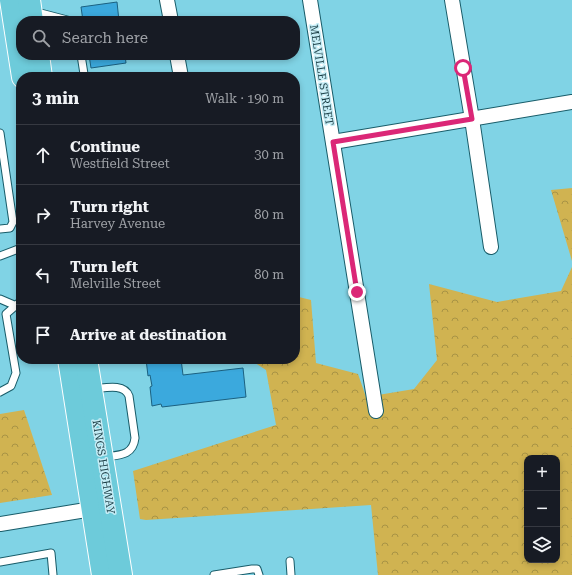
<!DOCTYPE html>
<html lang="en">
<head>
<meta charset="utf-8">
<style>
  :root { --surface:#171b24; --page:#20242c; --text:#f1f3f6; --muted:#9ea1a6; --line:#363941 }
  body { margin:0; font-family:"Roboto Serif",serif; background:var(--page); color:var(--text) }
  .controls { position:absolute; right:12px; bottom:12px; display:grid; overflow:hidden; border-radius:8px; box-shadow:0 2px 6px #0003 }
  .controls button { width:36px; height:36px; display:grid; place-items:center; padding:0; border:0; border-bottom:1px solid var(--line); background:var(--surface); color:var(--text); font:20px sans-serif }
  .stop { position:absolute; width:12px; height:12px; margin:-9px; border:3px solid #db2777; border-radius:50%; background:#fff }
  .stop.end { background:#db2777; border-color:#fff; box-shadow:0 1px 4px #0008 }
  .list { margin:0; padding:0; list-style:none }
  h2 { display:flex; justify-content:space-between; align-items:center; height:52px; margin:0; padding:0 16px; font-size:17px }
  h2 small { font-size:13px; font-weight:400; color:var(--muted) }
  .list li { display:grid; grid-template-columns:26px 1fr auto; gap:12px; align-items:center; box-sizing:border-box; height:60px; padding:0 16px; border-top:1px solid var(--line) }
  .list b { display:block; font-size:15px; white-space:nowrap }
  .list p { margin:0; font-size:13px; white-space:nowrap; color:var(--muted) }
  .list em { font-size:13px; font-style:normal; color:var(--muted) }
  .icon { flex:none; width:22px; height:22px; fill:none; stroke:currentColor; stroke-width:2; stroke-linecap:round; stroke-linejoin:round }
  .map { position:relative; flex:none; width:572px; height:575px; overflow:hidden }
  .search { position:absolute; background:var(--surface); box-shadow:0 2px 6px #0003; left:16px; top:16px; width:284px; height:44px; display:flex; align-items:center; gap:10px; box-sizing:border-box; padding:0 14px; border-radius:16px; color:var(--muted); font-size:15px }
  .panel { position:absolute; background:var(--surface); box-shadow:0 2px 6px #0003; left:16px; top:72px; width:284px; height:292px; border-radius:16px }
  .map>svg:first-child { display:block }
  .forest { fill:url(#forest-crowns); fill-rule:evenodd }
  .building { fill:#3ba9dd; stroke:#1b6181 }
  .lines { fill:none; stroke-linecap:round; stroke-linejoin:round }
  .lane-casing { stroke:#185c69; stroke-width:9 }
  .street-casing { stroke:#185c69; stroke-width:16 }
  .primary-casing { stroke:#fff; stroke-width:24 }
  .lane { stroke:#fff; stroke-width:7 }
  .street { stroke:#fff; stroke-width:14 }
  .primary { stroke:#6dcbda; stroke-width:22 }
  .route { stroke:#db2777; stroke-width:5 }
  .labels { text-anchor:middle; stroke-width:3; stroke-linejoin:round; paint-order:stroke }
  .street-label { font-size:11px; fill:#1b3e46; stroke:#c6edf6 }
</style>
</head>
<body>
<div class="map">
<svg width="572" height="575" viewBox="0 0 572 575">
  <defs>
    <pattern id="forest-crowns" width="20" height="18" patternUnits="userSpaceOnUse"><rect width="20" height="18" fill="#d0b351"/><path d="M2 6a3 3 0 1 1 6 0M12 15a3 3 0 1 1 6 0" fill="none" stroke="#a89345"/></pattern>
  </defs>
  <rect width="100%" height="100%" fill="#80d3e5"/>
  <g class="forest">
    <path d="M572,188V261L551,190Z"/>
    <path d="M572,267V575H378L371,505L146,520L140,519L133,471L276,425L266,370L249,359H295V296L311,300L316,363L358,374L366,397L414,389L437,360L429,284L497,302L561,291ZM527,458H557V560H527Z"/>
    <path d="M24,410L52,495L0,503V414Z"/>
  </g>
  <g class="building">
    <path d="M117,2L119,21H83L81,7Z"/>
    <path d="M89,55H125L126,63L91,68Z"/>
    <path d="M146,359H181L183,375L243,368L246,397L162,407L161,404L152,406L150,387L152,386L150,375L148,376Z"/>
  </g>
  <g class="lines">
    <g class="lane-casing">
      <g id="lane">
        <path d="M33,11L71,21"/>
        <path d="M81,55L84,74L83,77"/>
        <path d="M0,133L13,222L10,228L0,229"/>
        <path d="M0,256L21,248"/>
        <path d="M0,299L21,308"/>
        <path d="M93,389C105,388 124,383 129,396L135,438C133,456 119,455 104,457"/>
        <path d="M0,392L11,386L16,373L6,314L21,301"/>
        <path d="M290,561L291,575"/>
        <path d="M0,562L51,553L53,575"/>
        <path d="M214,575L252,569H257L259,575"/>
      </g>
    </g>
    <g class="street-casing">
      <g id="street">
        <path d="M167,0L171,21"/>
        <path d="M310,0L376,411"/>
        <path d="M452,0L472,119L491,247"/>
        <path d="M177,55L181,77"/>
        <path d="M333,142L572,102"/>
        <path d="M0,524L92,509"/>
      </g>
    </g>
    <g class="primary-casing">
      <g id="primary">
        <path d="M11,0L23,77"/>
        <path d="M29,0L32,21"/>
        <path d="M38,55L41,77"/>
        <path d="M69,359L103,575"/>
        <path d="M86,359L121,575"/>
      </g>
    </g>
    <use href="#lane" class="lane"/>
    <use href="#street" class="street"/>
    <use href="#primary" class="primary"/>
  </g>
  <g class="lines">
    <path class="route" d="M357,292L333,142L472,119L463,68"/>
  </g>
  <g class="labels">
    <g class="street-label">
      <text transform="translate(322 75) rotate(81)" y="4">MELVILLE STREET</text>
      <text transform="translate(104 467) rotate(81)" y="4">KINGS HIGHWAY</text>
    </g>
  </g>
</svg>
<div class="controls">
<button>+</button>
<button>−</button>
<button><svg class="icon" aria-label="layers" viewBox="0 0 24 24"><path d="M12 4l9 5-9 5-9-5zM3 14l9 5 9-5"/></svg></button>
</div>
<div class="stop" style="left:463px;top:68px"></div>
<div class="stop end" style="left:357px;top:292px"></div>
<div class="search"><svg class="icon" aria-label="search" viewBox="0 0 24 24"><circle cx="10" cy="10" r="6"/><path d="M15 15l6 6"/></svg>Search here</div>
<section class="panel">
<h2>3 min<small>Walk · 190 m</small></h2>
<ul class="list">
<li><svg class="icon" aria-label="ahead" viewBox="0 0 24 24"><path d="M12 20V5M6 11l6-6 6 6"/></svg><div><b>Continue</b><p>Westfield Street</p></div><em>30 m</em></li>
<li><svg class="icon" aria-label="right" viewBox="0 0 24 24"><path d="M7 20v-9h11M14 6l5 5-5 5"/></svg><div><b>Turn right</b><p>Harvey Avenue</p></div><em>80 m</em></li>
<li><svg class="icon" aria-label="left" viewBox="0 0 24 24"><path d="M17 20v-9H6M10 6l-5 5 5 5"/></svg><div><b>Turn left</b><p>Melville Street</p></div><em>80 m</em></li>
<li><svg class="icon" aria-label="arrive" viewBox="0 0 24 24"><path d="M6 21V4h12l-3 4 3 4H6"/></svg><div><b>Arrive at destination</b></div></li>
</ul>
</section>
</div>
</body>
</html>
